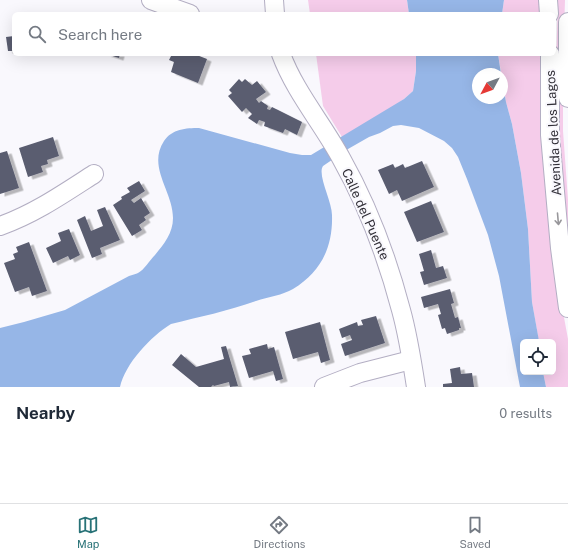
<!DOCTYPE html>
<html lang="en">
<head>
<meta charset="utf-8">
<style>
  :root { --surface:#fff; --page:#f2f2f3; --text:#1f2937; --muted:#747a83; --line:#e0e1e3; --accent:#287277 }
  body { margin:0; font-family:"Public Sans",sans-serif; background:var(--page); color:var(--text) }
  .controls { position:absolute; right:12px; bottom:12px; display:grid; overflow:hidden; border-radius:6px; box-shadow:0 4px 16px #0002 }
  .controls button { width:36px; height:36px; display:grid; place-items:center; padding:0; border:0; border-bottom:1px solid var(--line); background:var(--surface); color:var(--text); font:20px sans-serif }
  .compass { position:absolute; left:472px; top:68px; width:36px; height:36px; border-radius:50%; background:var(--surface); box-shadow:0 4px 16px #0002; rotate:229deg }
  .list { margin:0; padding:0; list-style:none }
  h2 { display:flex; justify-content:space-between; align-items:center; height:52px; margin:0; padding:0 16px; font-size:17px }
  h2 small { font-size:13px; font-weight:400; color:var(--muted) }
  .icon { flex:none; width:22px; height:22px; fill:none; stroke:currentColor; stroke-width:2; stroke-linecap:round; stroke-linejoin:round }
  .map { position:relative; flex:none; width:568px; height:387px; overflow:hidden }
  .search { position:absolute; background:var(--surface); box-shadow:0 4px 16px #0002; left:12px; right:12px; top:12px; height:44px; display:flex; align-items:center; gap:10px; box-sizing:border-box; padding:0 14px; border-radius:6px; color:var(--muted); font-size:15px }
  .sheet { height:116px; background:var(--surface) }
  nav { display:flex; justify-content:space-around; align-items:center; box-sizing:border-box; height:56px; border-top:1px solid var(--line); background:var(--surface); font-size:11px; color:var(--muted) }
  nav a { display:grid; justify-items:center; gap:2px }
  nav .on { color:var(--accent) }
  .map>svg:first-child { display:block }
  .green { fill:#f5ccea }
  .water { fill:#96b6e7 }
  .building { fill:#5a5d70; filter:url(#shadow) }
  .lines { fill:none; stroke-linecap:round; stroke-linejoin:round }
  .minor-casing { stroke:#b3aec3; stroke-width:20 }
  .minor { stroke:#fff; stroke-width:18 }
  .oneway { stroke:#98979b }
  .labels { text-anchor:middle; stroke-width:4; stroke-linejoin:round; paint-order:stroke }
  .street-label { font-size:13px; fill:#312f37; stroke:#f9f8fd }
</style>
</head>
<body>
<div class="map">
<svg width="568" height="387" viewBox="0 0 568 387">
  <defs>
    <filter id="shadow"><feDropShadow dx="4.5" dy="2.5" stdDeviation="0" flood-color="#0004"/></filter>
  </defs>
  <rect width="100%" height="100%" fill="#f9f8fd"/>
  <g class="green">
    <path d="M308,0H407L409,14H310Z"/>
    <path d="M504,0H544V14H502Z"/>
    <path d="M558,0H565L563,67V131L568,200V253L561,194L556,67Z"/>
    <path d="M316,54H416V71L413,91L404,99L391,108L342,137L323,106Z"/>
    <path d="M498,54H544L560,296L568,339V387H546L543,372H553V342H539L532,302L528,229L521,173L512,124L506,102Z"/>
  </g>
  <g class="water">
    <path d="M407,0H504L502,14H409Z"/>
    <path d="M416,54H498L501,74H478V98H502V80L506,102L512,124L521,173L528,229L532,302L539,341L523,342V372H543L546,387H520L499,276L488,235L467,179L458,157L452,148L444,141L419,128L401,125L393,126L380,133L369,137L348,149L323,166C317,175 332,201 332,215C333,247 321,272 293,289C283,295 268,297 256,301C228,311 199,317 171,324C151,336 125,364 120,387H0V328L24,322L65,310L129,276C132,275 136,274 138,273C144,270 150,260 155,255C164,244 173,233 173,218C173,191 147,167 164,141C172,129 186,128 199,128L290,153L302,155H311L404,99L413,91L416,71Z"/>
  </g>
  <g class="building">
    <path d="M14,36V51H8L6,37Z"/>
    <path d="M106,54H120L119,58Z"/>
    <path d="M172,54H194L207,59L198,83L171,72L174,62L169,60Z"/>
    <path d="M239,79L242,82L245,79L252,85L257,81L266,92L256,99L259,103L261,101L268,106L267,109L270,110L272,107L302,122L297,135L285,129L283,133L264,126L265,122L259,120L257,124L248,118L252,114L246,108L242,112L228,96L232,93L229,90Z"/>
    <path d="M53,137L59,156L47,160L48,164L41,166L43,172L28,177L19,148Z"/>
    <path d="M7,151L19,188L0,194V153Z"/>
    <path d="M422,161L434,187L402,201L397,190L389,194L378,170L393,164L395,168L403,164L405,168Z"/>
    <path d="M139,181L145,191L131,200L134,203L141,198L150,213L144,217L146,220L139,225L142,230L132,236L113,205L122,199L121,197L130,192L127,188Z"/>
    <path d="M431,201L444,232L417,242L404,212Z"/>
    <path d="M105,207L120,240L100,248L102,254L92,258L77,220L85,216L91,231L103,226L97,210Z"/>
    <path d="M69,229L80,255L70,260L68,256L53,263L46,248L61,241L58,233Z"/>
    <path d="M29,242L47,291L32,296L29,287L15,292L4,263L15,259L13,254L18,252L16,247Z"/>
    <path d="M431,250L436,268L443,266L447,278L424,285L420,272L424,271L419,254Z"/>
    <path d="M450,289L454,303L451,304L455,318L458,317L461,328H459V330L447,334L445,328L442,329L438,315L441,314L438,304L424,308L421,297Z"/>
    <path d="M376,316L385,343L345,356L341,344L352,340L350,335L342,338L339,329L357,322L358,326L363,325L361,320Z"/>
    <path d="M320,322L330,360L321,363L318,352L293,359L285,332Z"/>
    <path d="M267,344L268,349L274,347L283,379L276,381L273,371L249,378L242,356L251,354L249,349Z"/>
    <path d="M226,346L238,386L230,387L229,382L214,386L213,385L211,387H199L172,365L181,354L196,367L224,359L221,347Z"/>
    <path d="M460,367L461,374L472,373L474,387H443V384L452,383L450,369Z"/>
  </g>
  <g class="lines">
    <g class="minor-casing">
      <g id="minor">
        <path d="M151,0L190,14"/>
        <path d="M274,0L275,14"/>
        <path d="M548,0L549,14"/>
        <path d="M568,22V98"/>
        <path d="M281,54C295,92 322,123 341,158C368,206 387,257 401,310C408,335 412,361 416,387"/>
        <path d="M550,54V135L560,248L568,308"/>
        <path d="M0,226C34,214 63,194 94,174"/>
        <path d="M324,387L360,373L411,360"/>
      </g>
    </g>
    <use href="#minor" class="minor"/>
  </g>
  <defs><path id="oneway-shaft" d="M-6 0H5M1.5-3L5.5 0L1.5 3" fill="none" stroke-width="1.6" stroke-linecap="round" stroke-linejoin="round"/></defs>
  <use class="oneway" href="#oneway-shaft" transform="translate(558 219) rotate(85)"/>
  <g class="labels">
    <g class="street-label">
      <text transform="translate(553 133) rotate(-93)" y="5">Avenida de los Lagos</text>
      <text transform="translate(366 214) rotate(66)" y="5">Calle del Puente</text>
    </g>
  </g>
</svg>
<div class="controls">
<button><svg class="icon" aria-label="locate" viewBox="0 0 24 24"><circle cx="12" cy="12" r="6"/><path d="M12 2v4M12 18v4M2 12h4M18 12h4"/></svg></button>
</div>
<svg class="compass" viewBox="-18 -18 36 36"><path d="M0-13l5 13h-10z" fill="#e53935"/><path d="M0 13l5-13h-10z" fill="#747a83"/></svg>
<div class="search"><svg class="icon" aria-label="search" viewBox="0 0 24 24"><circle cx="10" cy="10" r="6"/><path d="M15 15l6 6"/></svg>Search here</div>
</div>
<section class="sheet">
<h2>Nearby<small>0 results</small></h2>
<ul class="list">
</ul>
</section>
<nav>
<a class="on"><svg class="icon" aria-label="map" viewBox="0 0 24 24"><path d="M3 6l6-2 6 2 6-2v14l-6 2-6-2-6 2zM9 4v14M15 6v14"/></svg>Map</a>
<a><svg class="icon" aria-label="directions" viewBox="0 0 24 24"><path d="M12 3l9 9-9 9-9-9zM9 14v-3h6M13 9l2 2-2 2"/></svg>Directions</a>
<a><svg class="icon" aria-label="saved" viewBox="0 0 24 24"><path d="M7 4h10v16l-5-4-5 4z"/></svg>Saved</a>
</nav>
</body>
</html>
